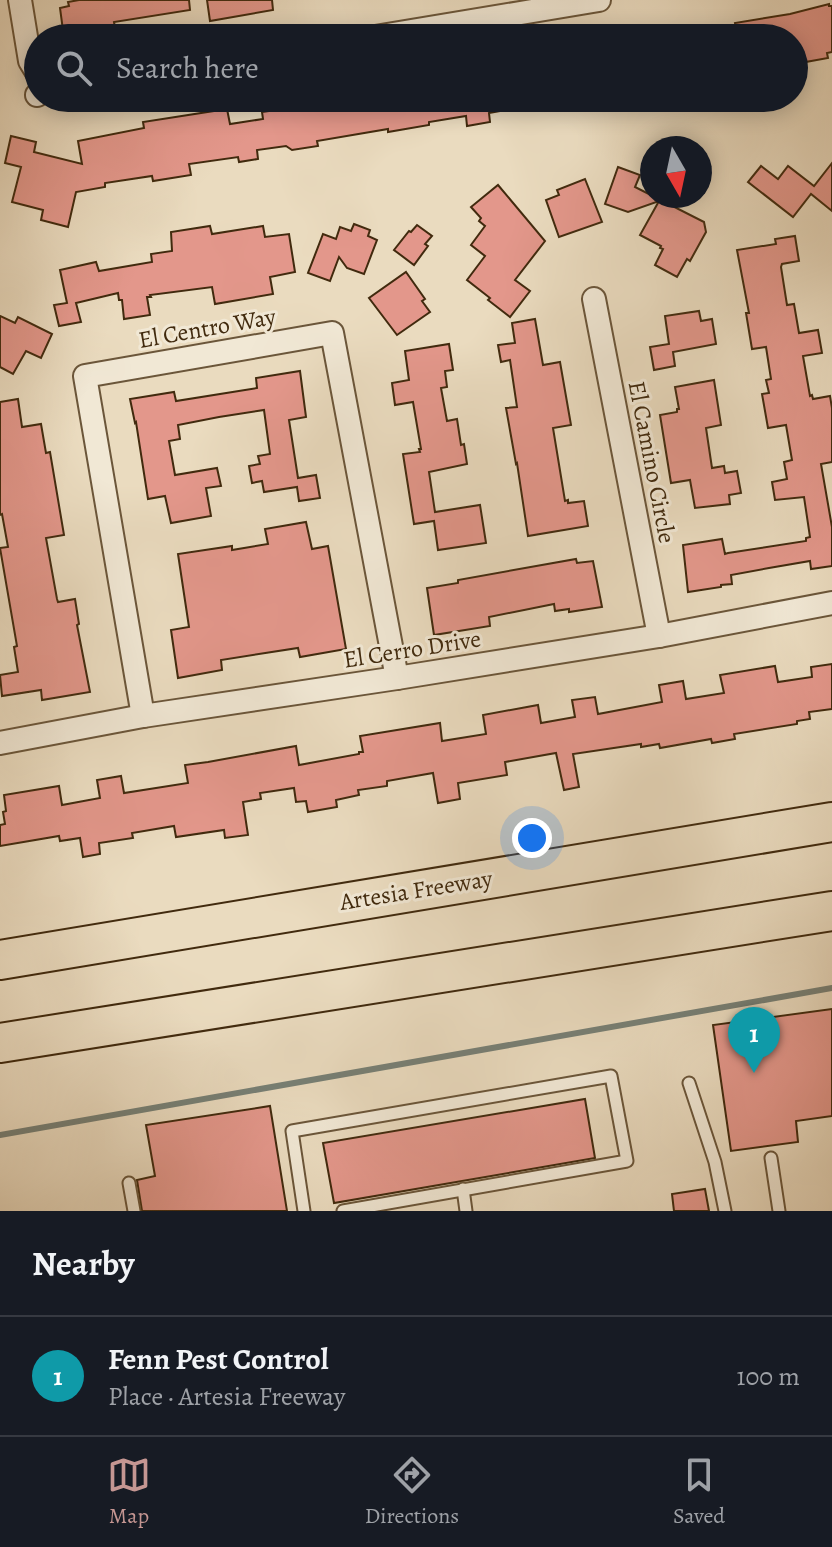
<!DOCTYPE html>
<html lang="en">
<head>
<meta charset="utf-8">
<style>
  :root { --surface:#171b24; --page:#242831; --text:#f1f3f6; --muted:#9ea1a6; --line:#363941; --accent:#c59692 }
  body { margin:0; font-family:Alegreya,serif; background:var(--page); color:var(--text) }
  .compass { position:absolute; left:640px; top:136px; width:72px; height:72px; border-radius:50%; background:var(--surface); box-shadow:0 4px 20px #0003; rotate:171deg }
  .you { position:absolute; left:532px; top:838px; width:28px; height:28px; margin:-20px; border:6px solid #fff; border-radius:50%; background:#1a73e8; box-shadow:0 0 0 12px #1a73e833 }
  .badge { display:grid; place-items:center; width:52px; height:52px; border-radius:50%; background:var(--accent); color:#fff; font-size:26px; font-weight:700 }
  .pin { position:absolute; translate:-50% -66px; filter:drop-shadow(0 2px 4px #0008) }
  .pin::after { content:''; position:absolute; top:42px; width:28px; height:24px; background:inherit; clip-path:polygon(0 0,100% 0,50% 100%) }
  .list { margin:0; padding:0; list-style:none }
  h2 { display:flex; justify-content:space-between; align-items:center; height:104px; margin:0; padding:0 32px; font-size:34px }
  h2 small { font-size:26px; font-weight:400; color:var(--muted) }
  .list li { display:grid; grid-template-columns:52px 1fr auto; gap:24px; align-items:center; box-sizing:border-box; height:120px; padding:0 32px; border-top:2px solid var(--line) }
  .list b { display:block; font-size:30px; white-space:nowrap }
  .list p { margin:0; font-size:26px; white-space:nowrap; color:var(--muted) }
  .list em { font-size:26px; font-style:normal; color:var(--muted) }
  .icon { flex:none; width:44px; height:44px; fill:none; stroke:currentColor; stroke-width:2; stroke-linecap:round; stroke-linejoin:round }
  .map { position:relative; flex:none; width:832px; height:1211px; overflow:hidden }
  .search { position:absolute; background:var(--surface); box-shadow:0 4px 20px #0003; left:24px; right:24px; top:24px; height:88px; display:flex; align-items:center; gap:20px; box-sizing:border-box; padding:0 28px; border-radius:44px; color:var(--muted); font-size:30px }
  .sheet { height:224px; background:var(--surface) }
  nav { display:flex; justify-content:space-around; align-items:center; box-sizing:border-box; height:112px; border-top:2px solid var(--line); background:var(--surface); font-size:22px; color:var(--muted) }
  nav a { display:grid; justify-items:center; gap:4px }
  nav .on { color:var(--accent) }
  .map>svg:first-child { display:block }
  .lines { fill:none; stroke-linecap:round; stroke-linejoin:round }
  .stream { stroke:#778076; stroke-width:6 }
  .building { fill:#e3978b; stroke:#412a0e; stroke-width:2 }
  .service-casing { stroke:#6b563a; stroke-width:15 }
  .minor-casing { stroke:#6b563a; stroke-width:26 }
  .motorway-casing { stroke:#412a0e; stroke-width:42 }
  .service { stroke:#f1e8d5; stroke-width:11 }
  .minor { stroke:#f1e8d5; stroke-width:22 }
  .motorway { stroke:#eadbbf; stroke-width:38 }
  .labels { text-anchor:middle; stroke-width:6; stroke-linejoin:round; paint-order:stroke }
  .street-label { font-size:24px; fill:#412a0e; stroke:#f1e8d5 }
</style>
</head>
<body>
<div class="map">
<svg width="832" height="1211" viewBox="0 0 832 1211">
  <rect width="100%" height="100%" fill="#eadbbf"/>
  <filter id="stains"><feTurbulence type="fractalNoise" baseFrequency=".0025" numOctaves="4"/><feColorMatrix values="0 0 0 0 .2 0 0 0 0 .09 0 0 0 0 .02 0 0 0 .5 -.17"/></filter>
  <radialGradient id="worn" r=".72"><stop offset=".6" stop-color="#630" stop-opacity="0"/><stop offset="1" stop-color="#630" stop-opacity=".3"/></radialGradient>
  <g class="lines">
    <path class="stream" d="M0,1135L832,988"/>
  </g>
  <g class="building">
    <path d="M79,0H189L190,10L114,22L117,38H64L60,8L69,6L68,2Z"/>
    <path d="M207,0H272L273,10L210,21Z"/>
    <path d="M829,4V6H832V52L827,53L828,58L800,63L794,38H738L735,23L790,14Z"/>
    <path d="M317,98H522L523,107L489,113L490,122L467,126L466,116L429,122V125L388,132V129L317,141L318,146L292,150L286,146L257,150L258,159L239,162L238,157L189,164L191,175L153,181L152,176L105,183V187L76,192L68,227L41,220L43,210L12,202L21,167L5,163L11,136L36,142L34,152L82,164L78,141L144,128L143,122L227,109L230,124L263,119L262,112L318,104Z"/>
    <path d="M832,163V211L811,194L793,217L748,182L761,166L778,179L788,166L814,186Z"/>
    <path d="M618,167L640,175L635,187L704,222L706,232L690,261L687,259L677,277L655,265L663,249L660,248L661,246L640,235L659,201L628,212L605,204Z"/>
    <path d="M585,179L602,222L559,237L546,200L559,195L557,190Z"/>
    <path d="M498,185L545,241L515,280L530,291L510,317L488,300L490,298L467,280L485,256L471,245L485,226L479,221L481,218L471,207Z"/>
    <path d="M354,224L370,230L368,236L377,240L364,274L347,268L339,257L330,281L308,273L323,234L336,239L340,227L351,231Z"/>
    <path d="M417,225L432,236L425,244L428,246L414,265L394,250L409,231L411,232Z"/>
    <path d="M210,226L212,234L263,226L265,237L289,234L295,272L270,277L273,294L215,304L212,287L150,295L151,297H147L150,315L124,319L122,300H119L118,293L76,303L81,322L59,326L54,305L67,303L60,270L96,262L99,271L152,262L151,254L172,251L171,232Z"/>
    <path d="M795,236L799,261L782,264L781,267L787,305L794,304L799,333L818,330L822,353L803,356L810,396L812,395L813,399L830,396L832,408V462L821,464L832,527V566L811,569L810,561L769,568L731,575L732,584L721,585V587L688,592L683,545L722,539L725,554L728,553L806,541V538L810,537L804,497L775,500L772,482L787,479L784,462L792,460L786,425L768,428L762,394L769,393L766,380L771,379L766,347L752,349L746,313H749L737,250L776,244L775,239Z"/>
    <path d="M406,272L425,299L422,301L430,312L397,335L369,298Z"/>
    <path d="M699,311L701,321L712,319L716,344L673,352L675,366L654,370L650,347L669,344L665,316Z"/>
    <path d="M0,316L15,323L18,317L52,334L41,358L26,351L13,374L0,367Z"/>
    <path d="M535,319L543,365L560,362L571,425L553,428L565,501L568,500V503L584,501L588,526L528,536L517,463L516,464L506,408L517,407L510,360L501,362L498,345L515,343L512,323Z"/>
    <path d="M449,344L453,370L445,371L447,387L441,388L447,421L457,419L461,445L464,444L467,464L429,472L435,512L480,505L486,543L438,550L434,521L414,524L403,454L420,452L419,449H421L413,402L395,405L392,383L409,380L405,351Z"/>
    <path d="M300,371L306,417L289,420L298,478L316,475L320,498L299,501L297,487L264,492L262,481L252,483L249,466L260,464L258,456L270,454L264,410L219,417L178,425L180,439L169,441L175,475L217,468L221,486L206,488L211,516L171,523L165,496L148,499L136,422L135,423L130,399L174,392L176,401L257,388L256,378Z"/>
    <path d="M714,380L721,425L706,428L712,468L724,466L725,473L737,471L741,493L729,495L730,504L695,508L690,480L671,483L660,415L677,412V409H679L675,387Z"/>
    <path d="M18,399L22,427L41,424L46,453L50,452L64,535L46,538L57,599L58,602L75,599L79,624L77,625L90,692L42,700L41,690L2,696L0,675L18,672L14,647L17,646L0,548L8,547L2,514L0,515V402Z"/>
    <path d="M306,522L312,549L328,546L346,649L300,657L298,648L221,660L222,670L178,678L171,630L189,627L178,554L232,546V550L268,544L265,529Z"/>
    <path d="M576,559L577,563L593,561L602,607L569,612V609L555,611L554,604L489,617L490,626L434,635L427,588L458,583V580Z"/>
    <path d="M832,664V709L809,712L810,719L797,721V724L734,734L735,739L712,743L711,739L660,748L659,744L641,747V744L573,754L579,787L564,790L556,753L505,762L507,775L458,783L460,799L438,803L433,773L387,781V786L358,790L359,795L336,800L337,807L308,812L306,801L296,802L294,788L260,793L261,799L243,802L248,835L225,838L224,830L176,837L174,826L132,833L133,838L99,843L100,854L83,857L80,838L60,841L59,836L0,846V825L5,824L3,812L6,811L4,795L59,786L62,805L100,798L97,780L121,776L124,793L188,783L185,765L208,762L296,746L299,765L359,754V752H363L360,736L440,723L442,741L486,734L483,715L538,705L541,723L575,717L572,700L595,697L598,714L662,702L659,685L683,681L686,699L724,693L720,675L775,666L778,682L812,677L811,667Z"/>
    <path d="M832,1009V1116L796,1121L798,1142L731,1151L713,1025Z"/>
    <path d="M585,1099L595,1158L334,1203L323,1143Z"/>
    <path d="M270,1106L287,1211H142L137,1180L155,1176L146,1125Z"/>
    <path d="M705,1189L709,1211H674L672,1194Z"/>
  </g>
  <g class="lines">
    <g class="service-casing">
      <g id="service">
        <path d="M689,1083L715,1162L725,1211"/>
        <path d="M771,1158L779,1211"/>
        <path d="M129,1183L134,1211"/>
        <path d="M463,1189L466,1211"/>
        <path d="M304,1211L292,1131L611,1076L627,1161L343,1211"/>
      </g>
    </g>
    <g class="minor-casing">
      <g id="minor">
        <path d="M20,0L30,61L38,74"/>
        <path d="M369,38L599,0"/>
        <path d="M37,95L38,94"/>
        <path d="M594,299L659,636"/>
        <path d="M143,716L85,376L332,333L397,678"/>
        <path d="M0,743L143,716L397,678L659,636L832,603"/>
      </g>
    </g>
    <g class="motorway-casing">
      <g id="motorway">
        <path d="M0,960L832,822"/>
        <path d="M0,1043L832,911"/>
      </g>
    </g>
    <use href="#service" class="service"/>
    <use href="#minor" class="minor"/>
    <use href="#motorway" class="motorway"/>
  </g>
  <g class="labels">
    <g class="street-label">
      <text transform="translate(207 328) rotate(-10)" y="8">El Centro Way</text>
      <text transform="translate(652 462) rotate(79)" y="8">El Camino Circle</text>
      <text transform="translate(412 649) rotate(-9)" y="8">El Cerro Drive</text>
      <text transform="translate(416 890) rotate(-9)" y="8">Artesia Freeway</text>
    </g>
  </g>
  <rect width="100%" height="100%" filter="url(#stains)"/>
  <rect width="100%" height="100%" fill="url(#worn)"/>
</svg>
<svg class="compass" viewBox="-18 -18 36 36"><path d="M0-13l5 13h-10z" fill="#e53935"/><path d="M0 13l5-13h-10z" fill="#9ea1a6"/></svg>
<div class="you"></div>
<div class="pin badge" style="left:754px;top:1073px;background:#0f9aa8">1</div>
<div class="search"><svg class="icon" aria-label="search" viewBox="0 0 24 24"><circle cx="10" cy="10" r="6"/><path d="M15 15l6 6"/></svg>Search here</div>
</div>
<section class="sheet">
<h2>Nearby<small></small></h2>
<ul class="list">
<li><span class="badge" style="background:#0f9aa8">1</span><div><b>Fenn Pest Control</b><p>Place · Artesia Freeway</p></div><em>100 m</em></li>
</ul>
</section>
<nav>
<a class="on"><svg class="icon" aria-label="map" viewBox="0 0 24 24"><path d="M3 6l6-2 6 2 6-2v14l-6 2-6-2-6 2zM9 4v14M15 6v14"/></svg>Map</a>
<a><svg class="icon" aria-label="directions" viewBox="0 0 24 24"><path d="M12 3l9 9-9 9-9-9zM9 14v-3h6M13 9l2 2-2 2"/></svg>Directions</a>
<a><svg class="icon" aria-label="saved" viewBox="0 0 24 24"><path d="M7 4h10v16l-5-4-5 4z"/></svg>Saved</a>
</nav>
</body>
</html>
